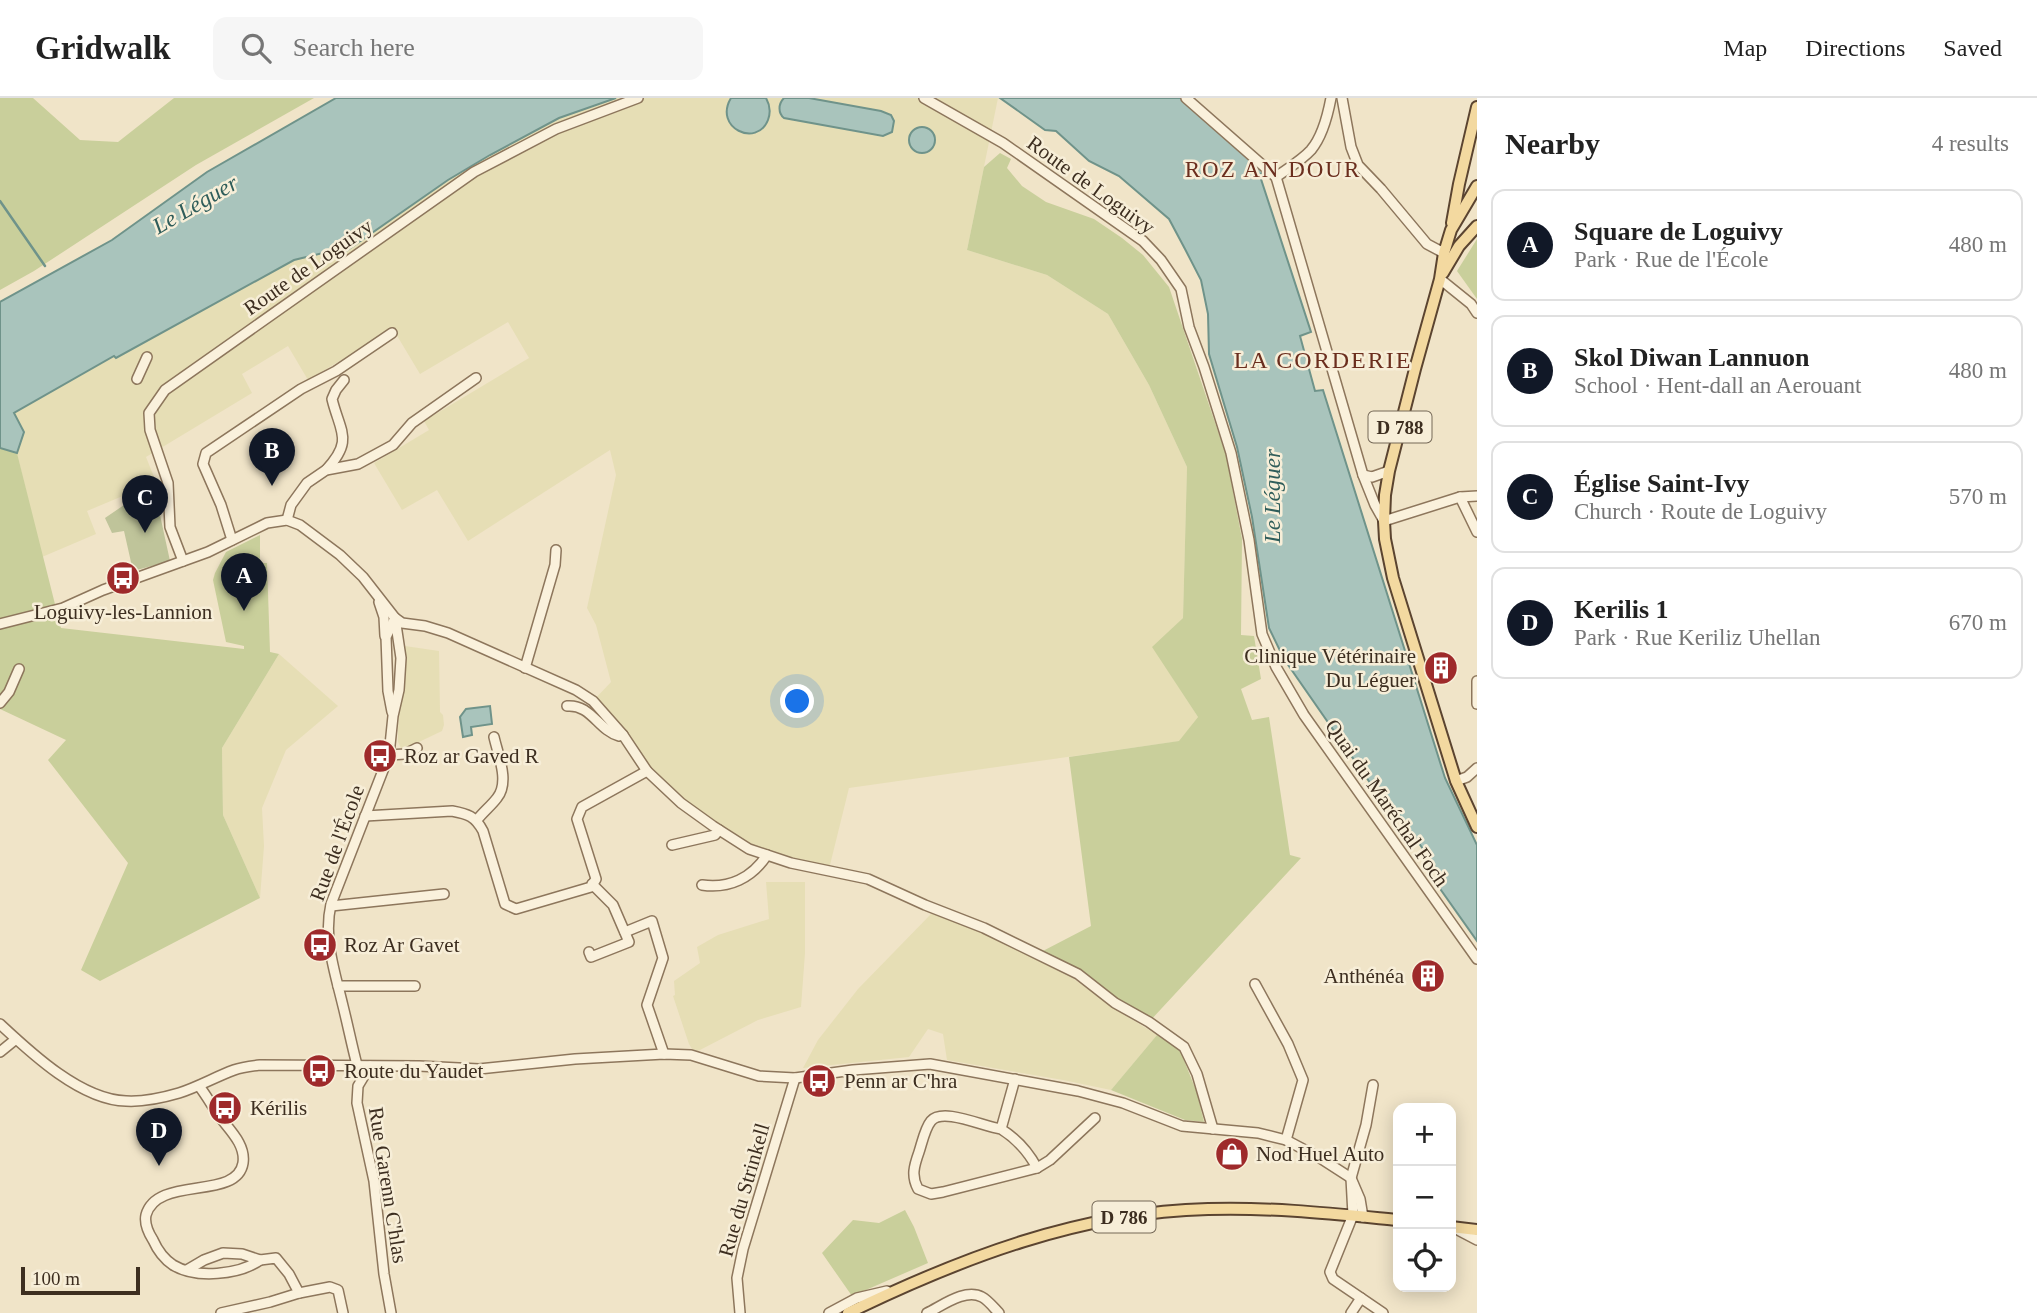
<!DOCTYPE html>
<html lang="en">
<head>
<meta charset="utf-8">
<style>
  :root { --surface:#fff; --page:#f6f6f6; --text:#222; --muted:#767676; --line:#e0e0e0; --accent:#111827 }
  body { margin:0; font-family:Georgia,serif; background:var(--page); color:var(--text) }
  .controls { position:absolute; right:21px; bottom:21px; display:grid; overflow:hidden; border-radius:14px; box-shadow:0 4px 18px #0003 }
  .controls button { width:63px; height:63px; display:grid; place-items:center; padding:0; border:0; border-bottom:2px solid var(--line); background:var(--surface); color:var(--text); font:35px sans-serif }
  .scale { position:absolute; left:21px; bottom:18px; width:119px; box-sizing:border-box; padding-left:7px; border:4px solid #3d2e20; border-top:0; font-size:19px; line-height:24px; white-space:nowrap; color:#3d2e20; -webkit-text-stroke:5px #f7eed8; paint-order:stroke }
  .you { position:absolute; left:798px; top:604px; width:24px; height:24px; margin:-18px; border:5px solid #fff; border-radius:50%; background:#1a73e8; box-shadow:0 0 0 10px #1a73e833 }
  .badge { display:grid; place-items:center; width:46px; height:46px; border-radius:50%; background:var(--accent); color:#fff; font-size:23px; font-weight:700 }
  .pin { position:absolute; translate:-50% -58px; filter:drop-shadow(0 2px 4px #0008) }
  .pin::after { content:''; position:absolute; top:37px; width:24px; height:21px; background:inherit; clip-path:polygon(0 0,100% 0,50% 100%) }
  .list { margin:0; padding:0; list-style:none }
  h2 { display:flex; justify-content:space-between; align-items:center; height:91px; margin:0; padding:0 28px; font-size:30px }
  h2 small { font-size:23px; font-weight:400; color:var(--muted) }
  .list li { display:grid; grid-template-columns:46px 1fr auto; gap:21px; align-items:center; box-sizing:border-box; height:112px; margin:0 14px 14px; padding:0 14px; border:2px solid var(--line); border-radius:14px }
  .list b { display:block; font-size:26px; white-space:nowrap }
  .list p { margin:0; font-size:23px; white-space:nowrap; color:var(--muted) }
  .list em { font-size:23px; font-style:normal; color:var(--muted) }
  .icon { flex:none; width:38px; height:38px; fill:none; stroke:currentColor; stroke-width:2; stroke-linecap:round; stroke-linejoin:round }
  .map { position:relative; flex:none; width:1477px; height:1215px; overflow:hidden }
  header { display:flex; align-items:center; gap:42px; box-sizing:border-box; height:98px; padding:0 35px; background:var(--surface); border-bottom:2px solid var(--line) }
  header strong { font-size:33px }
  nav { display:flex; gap:38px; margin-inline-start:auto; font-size:24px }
  .search { width:490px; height:63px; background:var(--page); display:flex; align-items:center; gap:18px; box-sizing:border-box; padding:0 24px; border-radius:14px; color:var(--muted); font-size:26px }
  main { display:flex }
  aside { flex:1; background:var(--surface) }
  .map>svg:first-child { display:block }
  .farmland { fill:#e6deb5 }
  .green { fill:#c9cf9b }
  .cemetery { fill:#bfc49a }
  .water { fill:#a9c4bc; stroke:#6f938a; stroke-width:2 }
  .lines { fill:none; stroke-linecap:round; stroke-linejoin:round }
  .stream { stroke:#6f938a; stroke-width:2.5 }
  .minor-casing { stroke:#8d765c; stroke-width:12 }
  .major-casing { stroke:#5b4430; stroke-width:14 }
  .minor { stroke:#faf1dc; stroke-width:9 }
  .major { stroke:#f3d9a0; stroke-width:10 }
  .labels { text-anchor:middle; stroke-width:5; stroke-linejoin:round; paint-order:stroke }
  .shield { fill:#f7eed8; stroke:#756857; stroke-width:2 }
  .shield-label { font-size:19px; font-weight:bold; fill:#3d2e20 }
  .street-label { font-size:21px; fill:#3d2e20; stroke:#f7eed8 }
  .poi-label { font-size:21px; fill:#3d2e20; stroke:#f7eed8; text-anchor:start }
  .neighbourhood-label { font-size:23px; letter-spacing:2px; fill:#6b2e1e; stroke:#f7eed8 }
  .water-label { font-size:23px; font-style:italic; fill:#2f5d5a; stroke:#f7eed8 }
  .quarter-label { font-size:24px; letter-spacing:2px; fill:#6b2e1e; stroke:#f7eed8 }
</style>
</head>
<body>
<header>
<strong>Gridwalk</strong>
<div class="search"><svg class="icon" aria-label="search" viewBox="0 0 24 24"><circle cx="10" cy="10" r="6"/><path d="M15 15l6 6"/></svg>Search here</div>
<nav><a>Map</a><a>Directions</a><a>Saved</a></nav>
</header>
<main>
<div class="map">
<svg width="1477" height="1215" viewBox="0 0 1477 1215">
  <rect width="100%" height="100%" fill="#f0e4c8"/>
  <g class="farmland">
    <path d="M616,0H998L967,152L1047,177L1108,216L1149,287L1187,369L1183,520L1153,549L1198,619L1180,643L849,690L829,771L749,751L713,728L647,673L593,603L611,584L596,527L587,510L616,377L610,352L468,443L437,392L402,412L374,365L429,332L424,323L529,260L508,224L420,276L393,231L308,282L288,248L242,276L252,295L146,359L156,384L87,413L96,436L42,459L17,355L24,334L14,315L115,258L117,260L294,162L327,154L336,160L448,82L490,57L559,20Z"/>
    <path d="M405,548L439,553L440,614L443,617L444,627L442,633L402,652L398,644V631Z"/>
    <path d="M279,556L338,608L286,652L262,710L264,748L260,800L223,717L222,650Z"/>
    <path d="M766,784H805V855L801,909L758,922L698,953L692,951L689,946L673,898L675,897L674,883L700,865L697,849L718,837L769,821Z"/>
    <path d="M931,816L940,817L998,842L1074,881L1112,909L1157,937L1111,992L1063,982L947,962L943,936L928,931L909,959L803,970L818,942L858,891Z"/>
  </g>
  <g class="green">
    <path d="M0,0H33L80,42L118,44L174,0H314L196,67L34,173L0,192Z"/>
    <path d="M1000,55L1011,61L1007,70L1022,88L1046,104L1094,121L1122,140L1143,157L1169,189L1226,357L1242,441L1241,537L1254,538L1261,581L1241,591L1252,622L1269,619L1290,757L1301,760L1149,924L1039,855L1091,828L1069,659L1179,643L1198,619L1152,549L1183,520L1187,369L1149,287L1108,216L1047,177L967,152L984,69Z"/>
    <path d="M1477,141V201L1457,173Z"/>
    <path d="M0,350L17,355L61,530L244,551V548L226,544L213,482L215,475L226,454L260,437V462L263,465H267L270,554L279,556L222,650L223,717L260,800L100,883L81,872L128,765L48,662L66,642L0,611Z"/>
    <path d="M1157,937L1180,952L1197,995L1204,1024L1185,1022L1111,992Z"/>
    <path d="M905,1112L914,1129L928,1165L852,1198L822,1155L853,1122L879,1125Z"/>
  </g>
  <path class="cemetery" d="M143,394L155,418L160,417L170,463L133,473L124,433L112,435L105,420Z"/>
  <g class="water">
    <path d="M336,0H616L559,20L490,57L448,82L336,160L327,154L294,162L116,260L114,258L14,315L24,334L17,355L0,350V204L112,142L207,74Z"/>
    <path d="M731,0H766C770,7 771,14 768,22C757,50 713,30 731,0Z"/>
    <path d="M784,0H809L881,13L891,17L894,23L892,34L883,38L784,20C778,15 778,6 784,0Z"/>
    <path d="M1000,0H1181L1263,72L1260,78L1311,234L1300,238L1315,293L1323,292L1445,680L1477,747V843L1436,785L1443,780L1396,712L1391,715L1284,561L1269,530L1252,419L1237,349L1209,256L1208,216L1201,182L1185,151L1169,121L1119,78L1089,63L1056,33L1045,32Z"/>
    <circle cx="922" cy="42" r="13"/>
    <path d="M490,608L492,626L471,629L472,637L463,639L460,619L466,611Z"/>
  </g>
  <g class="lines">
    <path class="stream" d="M0,103L45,168"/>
    <g class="minor-casing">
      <g id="minor">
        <path d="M924,0L1003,45L1143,143L1161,162L1181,191L1189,229L1204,269L1231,355L1249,442L1262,536L1276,569L1304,617L1477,861"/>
        <path d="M1186,0L1276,79"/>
        <path d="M1342,0L1351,49L1358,67L1381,91L1427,146L1444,155"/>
        <path d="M1276,79L1363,377L1375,407L1384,423L1460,399L1477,398"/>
        <path d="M1276,79C1287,71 1302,62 1311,52C1322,39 1328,16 1331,0"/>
        <path d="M1440,181L1471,206L1477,215"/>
        <path d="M137,281L147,259"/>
        <path d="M326,372C354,342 340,334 332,301L336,292L344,282"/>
        <path d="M1363,377L1372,379L1389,373"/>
        <path d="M1460,399L1477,434"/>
        <path d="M287,422L291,407L307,385L326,372L358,366L393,347L412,325L476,280"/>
        <path d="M232,442L221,407L203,366L206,355L301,291L336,273L392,235"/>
        <path d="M183,463L170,429L168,385L150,332L149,315L165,292L474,74L556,31L638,0"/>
        <path d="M379,504L384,519L385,538"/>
        <path d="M395,520L402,525L425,528L448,535L576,592L593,603L623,637L647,673L681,705L713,728L749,751L791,765L868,781L925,807L984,830L1078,876L1115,905L1149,924L1184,949L1197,976L1213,1031"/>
        <path d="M0,526L63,510L103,492L208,454L267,425L287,422L300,427L340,457L363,479L395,520L401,560L399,592L393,618L389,657L331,806C323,841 335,874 343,908C348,928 352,948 357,967"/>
        <path d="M525,570L555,467L556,452"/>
        <path d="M1477,583V606"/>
        <path d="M0,605L9,594L19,571"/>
        <path d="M567,608C591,606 598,632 619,638L623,637"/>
        <path d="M392,614L388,593L386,539L394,522"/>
        <path d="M389,657L405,656L417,650"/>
        <path d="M1456,683L1467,679L1477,670"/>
        <path d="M365,718L452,713C468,716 475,718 483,733L505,806L516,811L591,789L596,781L577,721L582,709L647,673"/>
        <path d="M477,722C483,714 491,708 497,700C510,684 498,657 494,639"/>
        <path d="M672,747L715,737L719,732"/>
        <path d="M702,787C729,791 752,780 767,757"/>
        <path d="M331,808L444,796"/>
        <path d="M625,834L652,823L663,860L647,907L664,956"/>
        <path d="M589,854L591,859L629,844L613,807L592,786"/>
        <path d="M1255,886L1288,946L1303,982L1286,1042"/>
        <path d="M338,888H415"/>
        <path d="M0,926C31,955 81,1002 126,1003C144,1004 162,1000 179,995C198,989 215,979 234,972C242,969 251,968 260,967L419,968L479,971L575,961L664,956L691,957L759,978L795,980L853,972L930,966L1078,993L1123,1005L1182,1028L1258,1035L1286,1042L1320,1060L1351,1080L1360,1101L1363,1119"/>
        <path d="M0,954L16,941"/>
        <path d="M370,968L358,988L357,1005L374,1083L384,1176L391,1215"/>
        <path d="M199,988C206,997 211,1006 217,1015C227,1030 246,1045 243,1065C237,1103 157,1077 146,1117C144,1126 148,1134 153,1142C157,1151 164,1161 173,1167C196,1181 239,1177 260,1162"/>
        <path d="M1001,1031C1017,1041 1028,1053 1037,1070L943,1094L931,1096L918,1091C911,1078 914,1068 919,1054C922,1045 925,1030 931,1023C943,1009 984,1029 1001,1031L1015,981"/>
        <path d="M1037,1070L1050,1062L1095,1020"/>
        <path d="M1456,1131L1477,1142"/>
        <path d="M187,1172L204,1162L223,1155L242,1156L260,1162L276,1160L289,1176L299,1195L270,1204L221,1215"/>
        <path d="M299,1195L330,1189L338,1192L343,1215"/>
        <path d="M1361,1200L1333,1181L1330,1174L1353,1117L1351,1080L1366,1027L1373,987"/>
        <path d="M740,1215L737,1180L743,1151L795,980"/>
        <path d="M829,1215L857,1200L887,1193"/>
        <path d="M927,1215C942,1208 965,1190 982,1199C988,1202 994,1210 999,1215"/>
        <path d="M1351,1215L1361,1200L1383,1215"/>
      </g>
    </g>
    <g class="major-casing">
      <g id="major">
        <path d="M1477,88L1451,132L1444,155L1440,181L1415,271L1389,373L1385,397L1384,423L1385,441L1393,480L1456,683L1477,729"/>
        <path d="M1452,125L1459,86L1477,9"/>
        <path d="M1443,175L1459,148L1477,128"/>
        <path d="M1451,1129L1477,1132"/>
        <path d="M848,1215C961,1160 1081,1114 1208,1111C1272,1109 1335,1116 1398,1122"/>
      </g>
    </g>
    <use href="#minor" class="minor"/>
    <use href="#major" class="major"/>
  </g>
  <defs>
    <g id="bus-disc" transform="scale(1.75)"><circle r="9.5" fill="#9e2a2b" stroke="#f7eed8"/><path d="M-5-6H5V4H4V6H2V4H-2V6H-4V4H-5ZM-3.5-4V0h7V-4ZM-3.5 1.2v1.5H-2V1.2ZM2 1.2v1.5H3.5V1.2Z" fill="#fff"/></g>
    <g id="building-disc" transform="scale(1.75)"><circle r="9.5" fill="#9e2a2b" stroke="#f7eed8"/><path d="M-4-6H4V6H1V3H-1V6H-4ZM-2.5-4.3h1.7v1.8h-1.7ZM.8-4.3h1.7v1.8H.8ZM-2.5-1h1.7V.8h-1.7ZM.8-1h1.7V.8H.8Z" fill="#fff"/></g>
    <g id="shop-disc" transform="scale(1.75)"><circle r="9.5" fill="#9e2a2b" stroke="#f7eed8"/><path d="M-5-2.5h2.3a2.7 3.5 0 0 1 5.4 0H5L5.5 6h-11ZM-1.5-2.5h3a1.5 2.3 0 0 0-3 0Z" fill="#fff"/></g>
  </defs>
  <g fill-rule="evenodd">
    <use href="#bus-disc" x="123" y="480"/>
    <use href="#building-disc" x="1441" y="570"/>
    <use href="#bus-disc" x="380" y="658"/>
    <use href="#bus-disc" x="320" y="847"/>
    <use href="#building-disc" x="1428" y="878"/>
    <use href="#bus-disc" x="319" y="973"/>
    <use href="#bus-disc" x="819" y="983"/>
    <use href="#bus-disc" x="225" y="1010"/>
    <use href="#shop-disc" x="1232" y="1056"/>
  </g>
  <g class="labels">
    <g class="shield">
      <rect x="1368.5" y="313.5" width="63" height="31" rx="5"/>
      <rect x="1092.5" y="1103.5" width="63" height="31" rx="5"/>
    </g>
    <g class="shield-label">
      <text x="1400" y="336">D 788</text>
      <text x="1124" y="1126">D 786</text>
    </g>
    <g class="street-label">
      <text transform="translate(1091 87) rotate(36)" y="7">Route de Loguivy</text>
      <text transform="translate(308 169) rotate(-35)" y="7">Route de Loguivy</text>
      <text transform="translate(1387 705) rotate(55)" y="7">Quai du Maréchal Foch</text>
      <text transform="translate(337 745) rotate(-70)" y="7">Rue de l'École</text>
      <text transform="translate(388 1087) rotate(81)" y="7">Rue Garenn C'hlas</text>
      <text transform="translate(744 1092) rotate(-74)" y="7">Rue du Strinkell</text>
    </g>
    <g class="poi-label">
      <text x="123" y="521" text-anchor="middle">Loguivy-les-Lannion</text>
      <text x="1416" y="565" text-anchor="end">Clinique Vétérinaire<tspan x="1416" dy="24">Du Léguer</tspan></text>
      <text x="404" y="665">Roz ar Gaved R</text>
      <text x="344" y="854">Roz Ar Gavet</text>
      <text x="1404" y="885" text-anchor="end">Anthénéa</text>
      <text x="344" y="980">Route du Yaudet</text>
      <text x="844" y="990">Penn ar C'hra</text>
      <text x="250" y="1017">Kérilis</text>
      <text x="1256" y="1063">Nod Huel Auto</text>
    </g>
    <g class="neighbourhood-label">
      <text x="1273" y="79">ROZ AN DOUR</text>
    </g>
    <g class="water-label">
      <text transform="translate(195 106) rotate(-30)" y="8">Le Léguer</text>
      <text transform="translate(1272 398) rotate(-90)" y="8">Le Léguer</text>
    </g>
    <g class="quarter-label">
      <text x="1323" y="270">LA CORDERIE</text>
    </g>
  </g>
</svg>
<div class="controls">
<button>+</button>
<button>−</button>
<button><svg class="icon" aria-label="locate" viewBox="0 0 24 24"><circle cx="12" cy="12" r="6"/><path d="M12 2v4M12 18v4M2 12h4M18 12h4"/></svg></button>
</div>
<div class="scale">100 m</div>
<div class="you"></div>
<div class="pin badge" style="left:244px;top:513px">A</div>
<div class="pin badge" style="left:272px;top:388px">B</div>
<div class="pin badge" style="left:145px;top:435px">C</div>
<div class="pin badge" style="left:159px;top:1068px">D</div>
</div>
<aside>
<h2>Nearby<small>4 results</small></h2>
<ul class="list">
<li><span class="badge">A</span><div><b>Square de Loguivy</b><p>Park · Rue de l'École</p></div><em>480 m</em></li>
<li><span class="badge">B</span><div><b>Skol Diwan Lannuon</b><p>School · Hent-dall an Aerouant</p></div><em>480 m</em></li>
<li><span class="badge">C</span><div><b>Église Saint-Ivy</b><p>Church · Route de Loguivy</p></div><em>570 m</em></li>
<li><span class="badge">D</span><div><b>Kerilis 1</b><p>Park · Rue Keriliz Uhellan</p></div><em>670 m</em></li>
</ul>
</aside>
</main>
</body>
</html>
